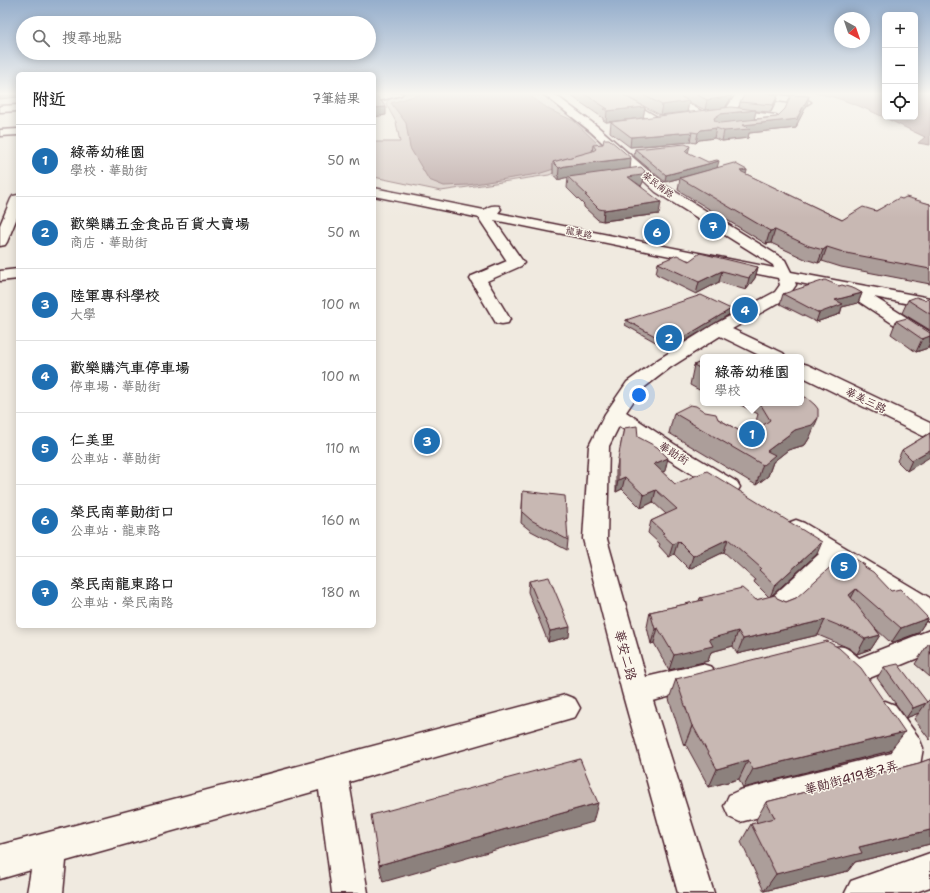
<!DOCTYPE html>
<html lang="zh-TW">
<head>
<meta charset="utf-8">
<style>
  :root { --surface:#fff; --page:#f6f6f6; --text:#222; --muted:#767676; --line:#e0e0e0; --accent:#1f6fb2 }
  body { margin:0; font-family:"Shantell Sans","LXGW WenKai TC",sans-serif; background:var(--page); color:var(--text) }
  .controls { position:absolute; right:12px; top:12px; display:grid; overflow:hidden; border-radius:6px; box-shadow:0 2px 10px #0003 }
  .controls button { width:36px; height:36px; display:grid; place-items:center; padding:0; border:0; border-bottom:1px solid var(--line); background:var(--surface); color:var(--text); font:20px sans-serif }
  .compass { position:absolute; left:834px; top:12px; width:36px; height:36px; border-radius:50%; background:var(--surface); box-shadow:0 2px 10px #0003; rotate:140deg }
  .you { position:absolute; left:639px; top:395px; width:14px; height:14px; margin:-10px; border:3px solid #fff; border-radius:50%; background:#1a73e8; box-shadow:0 0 0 6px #1a73e833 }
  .badge { display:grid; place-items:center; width:26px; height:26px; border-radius:50%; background:var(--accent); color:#fff; font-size:13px; font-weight:700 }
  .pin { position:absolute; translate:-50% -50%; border:2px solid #fff; box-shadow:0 1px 4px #0006 }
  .popup { position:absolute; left:700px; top:354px; width:104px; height:52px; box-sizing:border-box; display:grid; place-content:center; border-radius:6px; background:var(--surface); filter:drop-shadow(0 1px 3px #0005); font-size:13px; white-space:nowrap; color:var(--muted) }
  .popup b { font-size:15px; color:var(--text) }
  .popup::after { content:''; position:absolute; left:50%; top:100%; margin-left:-8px; border:8px solid transparent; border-top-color:var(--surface) }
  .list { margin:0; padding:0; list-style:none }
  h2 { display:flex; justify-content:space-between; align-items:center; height:52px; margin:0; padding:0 16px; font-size:17px }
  h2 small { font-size:13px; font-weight:400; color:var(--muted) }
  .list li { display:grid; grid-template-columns:26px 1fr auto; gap:12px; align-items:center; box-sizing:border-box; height:72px; padding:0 16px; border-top:1px solid var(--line) }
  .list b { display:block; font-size:15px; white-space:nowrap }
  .list p { margin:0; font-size:13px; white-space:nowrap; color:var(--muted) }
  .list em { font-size:13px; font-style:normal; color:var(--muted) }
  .icon { flex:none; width:22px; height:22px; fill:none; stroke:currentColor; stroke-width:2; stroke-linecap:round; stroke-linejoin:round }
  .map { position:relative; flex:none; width:930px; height:893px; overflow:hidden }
  .search { position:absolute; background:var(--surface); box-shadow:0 2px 10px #0003; left:16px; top:16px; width:360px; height:44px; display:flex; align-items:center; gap:10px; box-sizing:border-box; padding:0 14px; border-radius:22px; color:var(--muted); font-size:15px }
  .panel { position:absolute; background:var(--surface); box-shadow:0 2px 10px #0003; left:16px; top:72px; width:360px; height:556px; border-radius:6px }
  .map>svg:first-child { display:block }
  .green { fill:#d8ccc6; stroke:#917678 }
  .water { fill:#b8a4a2; stroke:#8c6f72 }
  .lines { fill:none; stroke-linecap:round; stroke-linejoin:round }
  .minor-casing { stroke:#4a1f2b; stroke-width:3 }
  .minor { fill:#fbf7ec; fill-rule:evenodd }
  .wall { fill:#ac9e9a; stroke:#4a1f2b }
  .shaded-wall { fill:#8c817d; stroke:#4a1f2b }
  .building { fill:#c8b8b3; stroke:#4a1f2b }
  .labels { text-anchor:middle; stroke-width:3; stroke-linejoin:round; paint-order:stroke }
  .far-street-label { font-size:9px; fill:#4a1f2b; stroke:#fbf7ec }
  .street-label { font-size:11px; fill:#4a1f2b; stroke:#fbf7ec }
  .near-street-label { font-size:13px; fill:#4a1f2b; stroke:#fbf7ec }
</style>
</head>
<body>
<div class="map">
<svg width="930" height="893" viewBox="0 0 930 893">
  <rect width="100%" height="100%" fill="#f0eae0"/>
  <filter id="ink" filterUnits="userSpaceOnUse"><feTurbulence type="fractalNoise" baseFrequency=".025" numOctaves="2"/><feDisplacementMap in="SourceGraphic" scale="8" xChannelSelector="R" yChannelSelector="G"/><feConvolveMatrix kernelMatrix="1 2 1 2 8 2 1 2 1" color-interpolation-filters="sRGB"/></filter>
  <g filter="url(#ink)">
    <path class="green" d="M407,93H541L598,140L606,149L549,175L441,191L374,177V142H400L396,122L386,104C389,96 399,95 407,93Z"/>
    <g class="water">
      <path d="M424,93H526L550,110L574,121L599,145L590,155L573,163L538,174L468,185L444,186L429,180L410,148L406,123L391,103Z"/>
      <path d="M816,93H885V117H915V93H930V145L918,143L925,137C890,121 855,100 816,93Z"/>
    </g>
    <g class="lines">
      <g class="minor-casing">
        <g id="minor">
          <path d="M387,93H403L401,95L374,102V96Z"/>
          <path d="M542,93H553L598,127L666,186L785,260L791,272L930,298V308L874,297L930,332V345L924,344L852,297L850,294L851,293L795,282L796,285L787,298L732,329L783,353L786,357H763L720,336L671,367L641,390L626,412L674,444L737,482L740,487L737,492L729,495L721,492L660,454L619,426L609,446L607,539L646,677L702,664L712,667L716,676L712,685L653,701L714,893H678L622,692L583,539L589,446L605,414L627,382L659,359L713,325L775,292L780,285L778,278L494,220L524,263L521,266L487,281L510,319L508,323L502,324L496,323L470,279L472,276L507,261L480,220V218L374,196V188L484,210C489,206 492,205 499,206L501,209L498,213L774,268L773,265L656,192L590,131Z"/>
          <path d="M604,93H616L664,121L659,124L655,123Z"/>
          <path d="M658,93H670L708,115L703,118L699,117Z"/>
          <path d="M737,93H747L736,110L776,115L781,118L776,121L723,114L722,112L726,109Z"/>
          <path d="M758,93H768L806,99L811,102L806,105L764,99L760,98Z"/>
          <path d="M18,105V111L0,112V106Z"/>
          <path d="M18,129V135L0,136V130Z"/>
          <path d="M18,195V215L7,242L5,245L0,246V225L11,199L13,196Z"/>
          <path d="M18,269V279L0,281V271Z"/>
          <path d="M801,363L808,365L930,423V438L923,436L801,376Z"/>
          <path d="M796,520L804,523L930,598V622L921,619L837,566L789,612L780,616L771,612L767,605L771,598L819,554L788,535L784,529L788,523Z"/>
          <path d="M930,630V653L855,684C842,679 830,670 824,657L828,649C844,643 847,648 859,658Z"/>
          <path d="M565,695L575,699L580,708L575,717L349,782L368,893H332L319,790L66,861L63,893H27L31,870L0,879V845Z"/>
          <path d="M885,701L895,705L919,738L923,748L920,765L915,776L904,780L740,822L729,817L724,806L729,795L740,790L892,753V751L875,725L870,715L875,705Z"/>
          <path d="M930,853V887L913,893H845L851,881Z"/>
        </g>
      </g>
      <use href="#minor" class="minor"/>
    </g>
    <g class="wall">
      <path d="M567,93H732L731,98L725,108L705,110L689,102L687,112L660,115L623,95L645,107L643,118L606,122L603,120V118Z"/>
      <path d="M740,102H776L771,112L756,111L754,119L777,117L807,105L798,122L796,128L749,133L748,138L722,141L714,138L699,140L696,143L690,142L630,147L610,132L611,122L739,108Z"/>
      <path d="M593,145L630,169L645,171L643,182L641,186L659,214L603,221L598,220L584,207V205L567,188L568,177L564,178L558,180L553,174V162L592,152Z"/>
      <path d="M635,149L688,153L717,168L747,170L746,174L842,220L876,211L902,199L930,204V284L841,267L822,261L818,263L805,259L771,243L766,244L678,190L680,178L665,182L634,156Z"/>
      <path d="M689,261L758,267L755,278L746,290L719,282L696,294L656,274L658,263Z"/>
      <path d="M839,286L862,293L858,303L842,307L840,314L816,322L780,304L783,294Z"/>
      <path d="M930,297V330L902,313L908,300H925Z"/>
      <path d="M730,314L670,350L625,325L626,320Z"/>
      <path d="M896,321L930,333V349L928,348L916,352L891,334Z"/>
      <path d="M703,361V392L690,385L694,365Z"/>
      <path d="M737,403H801L810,437L805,445L788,450L773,462L768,476L756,485L669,433L674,413L718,419L749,436L758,430L755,425L758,414Z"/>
      <path d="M624,428L638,437L665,471L662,472L675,484L817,554L771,596L786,602L796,598L864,567L891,591L928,618L918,633L891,643L875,628L880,635L871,649L857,654L849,648L818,635L737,654L733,646L711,652L708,661L669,670L654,643L651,644L647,627L650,612L699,601L700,598L756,600L769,597L754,582L755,580L724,552L689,569L674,554L669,557L659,546L660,544L648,533L651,521L666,514L653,502L641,508L622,489L616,492V471Z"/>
      <path d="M930,433L907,471L897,461L902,450Z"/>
      <path d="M523,491L568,540L567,550L531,531L521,523Z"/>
      <path d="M529,581L569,637L548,642L528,592Z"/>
      <path d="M930,643V677L915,664L928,644Z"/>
      <path d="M884,667L927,702L930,699V740L914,719L919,713L906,718L877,678Z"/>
      <path d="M676,679L890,751L743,788L739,779L709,787L686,745L684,746L669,699Z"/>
      <path d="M930,759V844L855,862L848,871L764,891L741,842L751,824L757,823L756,820L766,802L919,763Z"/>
    </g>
    <g class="shaded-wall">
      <path d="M0,93H18V97L0,99Z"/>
      <path d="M730,93H732L731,98L725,108L705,110L707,100Z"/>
      <path d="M778,95L776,102L771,112L773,105Z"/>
      <path d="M809,96L807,105L798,122L796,128L749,133L748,138L722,141L724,131L743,125L797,119Z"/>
      <path d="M689,101L687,112L660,115L662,105Z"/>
      <path d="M386,107V115L374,117V108Z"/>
      <path d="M645,107L643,118L606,122L607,111Z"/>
      <path d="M756,110L754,120L712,128L714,118L720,114Z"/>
      <path d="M716,128L714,138L699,140L696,143L698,133L701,130Z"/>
      <path d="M692,132L690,142L630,147L631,137Z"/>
      <path d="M690,146L688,153L685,151Z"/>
      <path d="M631,158L630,170L564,178L558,180L559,168L565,166Z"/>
      <path d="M719,161L717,168L665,182L666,175Z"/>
      <path d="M747,170L744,182L740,171Z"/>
      <path d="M645,171L643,182L641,186L628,177Z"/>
      <path d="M661,202L659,214L603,221L604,210Z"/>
      <path d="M775,230L771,243L766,244L770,231Z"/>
      <path d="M827,247L822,261L818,263L823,250Z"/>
      <path d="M758,267L755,278L746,290L749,278Z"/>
      <path d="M722,271L719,282L696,294L699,282Z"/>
      <path d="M862,293L858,303L842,307L840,314L816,322L819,313L835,300Z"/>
      <path d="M731,309L730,314L670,350L671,345Z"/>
      <path d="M930,336V343L928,348L916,352L922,339Z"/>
      <path d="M818,418L810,437L805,445L788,450L773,462L768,476L756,485L767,451L795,430Z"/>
      <path d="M930,450V457L907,471L912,460Z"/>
      <path d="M668,458L665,471L651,477L654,464Z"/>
      <path d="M625,477L622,489L616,492L618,480Z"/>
      <path d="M656,490L653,502L641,508L644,495Z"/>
      <path d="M728,539L724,552L689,569L693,556Z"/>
      <path d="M678,541L674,554L669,557L673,544Z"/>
      <path d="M822,542L817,554L770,597L775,585Z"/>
      <path d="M856,589L848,604L849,595Z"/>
      <path d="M928,618L918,633L891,643L901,628Z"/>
      <path d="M825,620L818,635L737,654L743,639Z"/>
      <path d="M570,627L569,637L548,642L550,631Z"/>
      <path d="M658,628L654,643L651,644L655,629Z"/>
      <path d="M738,631L733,646L711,652L708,661L669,670L674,655L709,639Z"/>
      <path d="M880,635L871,649L857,654L865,639Z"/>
      <path d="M926,703L919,713L906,718L913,708Z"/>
      <path d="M692,726H693L686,745L684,746Z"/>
      <path d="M905,732L890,751L743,788L753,769Z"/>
      <path d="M748,760L739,779L709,787L717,769Z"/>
      <path d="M598,803L593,822L383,882L379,865Z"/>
      <path d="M930,830V844L855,862L848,871L764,891L776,874L859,847Z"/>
    </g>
    <g class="building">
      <path d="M583,93H619L645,107L607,111L604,109H608Z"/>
      <path d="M640,93H674L689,101L662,105Z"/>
      <path d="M694,93H730L727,97L707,100Z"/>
      <path d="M746,93H765L778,95L773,105L740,102Z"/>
      <path d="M374,95H376L386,107L374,108Z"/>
      <path d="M791,95L809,96L797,118L798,119L743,125L750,129L724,131L716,128L701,130L698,133L692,132L631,137L611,122L731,107L756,110L720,114L714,118L715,121L720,123L777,117L785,109Z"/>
      <path d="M604,139H609L631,158L565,166L559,168L553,162L593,151L596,149L593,145L603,144Z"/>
      <path d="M685,144L690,146L685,151L708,162L717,160L719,161L666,175L635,149Z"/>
      <path d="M734,163L747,170L740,171L842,220L863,207L876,211L899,198L902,199L906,197L930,204V269L846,253L827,247L823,250L809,246L775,230L770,231L680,178Z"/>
      <path d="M641,167L645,171L642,175L628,177L661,202L604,210L599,209L585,195H587L568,177Z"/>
      <path d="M700,253L758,267L749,278L722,271L699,282L658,263L677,255L689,261Z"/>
      <path d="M825,280L839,286L842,285L855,289L862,293L835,300L843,304L819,313L783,294Z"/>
      <path d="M701,295L731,309L671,345L626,320Z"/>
      <path d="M916,297L925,300L930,297V314L908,300Z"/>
      <path d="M907,318L930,333V336L922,339L896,321Z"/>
      <path d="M703,361V370L694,365Z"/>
      <path d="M801,395L807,398L815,405L818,409V418L812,425L795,430L767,451L775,455L763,465L674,413L690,405L696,406L705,412L716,414L718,419L749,436L770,420L761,405L762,403H801Z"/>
      <path d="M637,426L638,437L657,447L668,458L654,464L675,484L707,471L822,542L775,585L759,570L761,568L728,539L693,556L678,541L673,544L662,534L664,533L651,521L677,509L656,490L644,495L625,477L618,480V459L624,428Z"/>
      <path d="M930,433V450L912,460L902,450Z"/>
      <path d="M523,491L565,496L568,540L531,520L522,512Z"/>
      <path d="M846,553L865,565L863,566L873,572L891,591L900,589L928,618L901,628L856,589L849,595L880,635L865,639L857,633L825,620L743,639L738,631L709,639L713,646L674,655L658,628L655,629L650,612L703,600L700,598L742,588L756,600L775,595L777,598L786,602L796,598Z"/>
      <path d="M549,577L570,627L550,631L529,581Z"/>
      <path d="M827,641L839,648L861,668L905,732L753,769L748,760L717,769L693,726H692L676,679Z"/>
      <path d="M898,664L927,702L926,703L913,708L884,667Z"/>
      <path d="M580,759L598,803L379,865L371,815Z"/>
      <path d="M930,759V830L859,847L862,853L776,874L751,824L775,818L766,802L919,763Z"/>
    </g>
  </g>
  <linearGradient id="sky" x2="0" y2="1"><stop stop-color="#95aecc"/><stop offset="0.43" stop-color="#f8f6f1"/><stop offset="1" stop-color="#f8f6f1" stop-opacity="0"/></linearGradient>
  <rect width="930" height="218" fill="url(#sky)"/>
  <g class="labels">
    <g class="far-street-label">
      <text transform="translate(658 185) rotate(37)" y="3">榮民南路</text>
      <text transform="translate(579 233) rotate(11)" y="3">龍東路</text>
    </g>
    <g class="street-label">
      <text transform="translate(866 400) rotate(26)" y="4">華美三路</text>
      <text transform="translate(674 453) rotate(32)" y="4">華勛街</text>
    </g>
    <g class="near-street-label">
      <text transform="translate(626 655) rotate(75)" y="5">華安二路</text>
      <text transform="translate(851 777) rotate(-15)" y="5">華勛街419巷7弄</text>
    </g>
  </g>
</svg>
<div class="controls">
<button>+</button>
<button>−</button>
<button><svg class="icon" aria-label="locate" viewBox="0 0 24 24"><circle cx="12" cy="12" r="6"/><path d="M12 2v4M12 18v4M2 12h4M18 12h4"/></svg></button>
</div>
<svg class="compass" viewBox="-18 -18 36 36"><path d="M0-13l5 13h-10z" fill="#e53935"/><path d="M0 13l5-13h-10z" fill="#767676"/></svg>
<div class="you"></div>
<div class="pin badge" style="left:752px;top:434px">1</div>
<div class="popup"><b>綠蒂幼稚園</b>學校</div>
<div class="pin badge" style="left:669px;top:338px">2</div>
<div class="pin badge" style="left:427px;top:441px">3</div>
<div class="pin badge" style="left:745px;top:310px">4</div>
<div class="pin badge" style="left:844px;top:566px">5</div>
<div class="pin badge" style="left:657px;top:232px">6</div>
<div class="pin badge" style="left:713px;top:226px">7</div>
<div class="search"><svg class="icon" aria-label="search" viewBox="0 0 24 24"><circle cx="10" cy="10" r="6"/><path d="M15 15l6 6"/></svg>搜尋地點</div>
<section class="panel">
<h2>附近<small>7筆結果</small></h2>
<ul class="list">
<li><span class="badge">1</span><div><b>綠蒂幼稚園</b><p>學校 · 華勛街</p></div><em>50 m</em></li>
<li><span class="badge">2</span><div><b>歡樂購五金食品百貨大賣場</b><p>商店 · 華勛街</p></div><em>50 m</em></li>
<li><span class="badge">3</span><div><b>陸軍專科學校</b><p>大學</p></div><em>100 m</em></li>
<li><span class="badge">4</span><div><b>歡樂購汽車停車場</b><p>停車場 · 華勛街</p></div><em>100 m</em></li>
<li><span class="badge">5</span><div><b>仁美里</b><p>公車站 · 華勛街</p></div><em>110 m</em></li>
<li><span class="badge">6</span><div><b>榮民南華勛街口</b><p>公車站 · 龍東路</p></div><em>160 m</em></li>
<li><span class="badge">7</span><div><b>榮民南龍東路口</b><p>公車站 · 榮民南路</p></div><em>180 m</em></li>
</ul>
</section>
</div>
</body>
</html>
